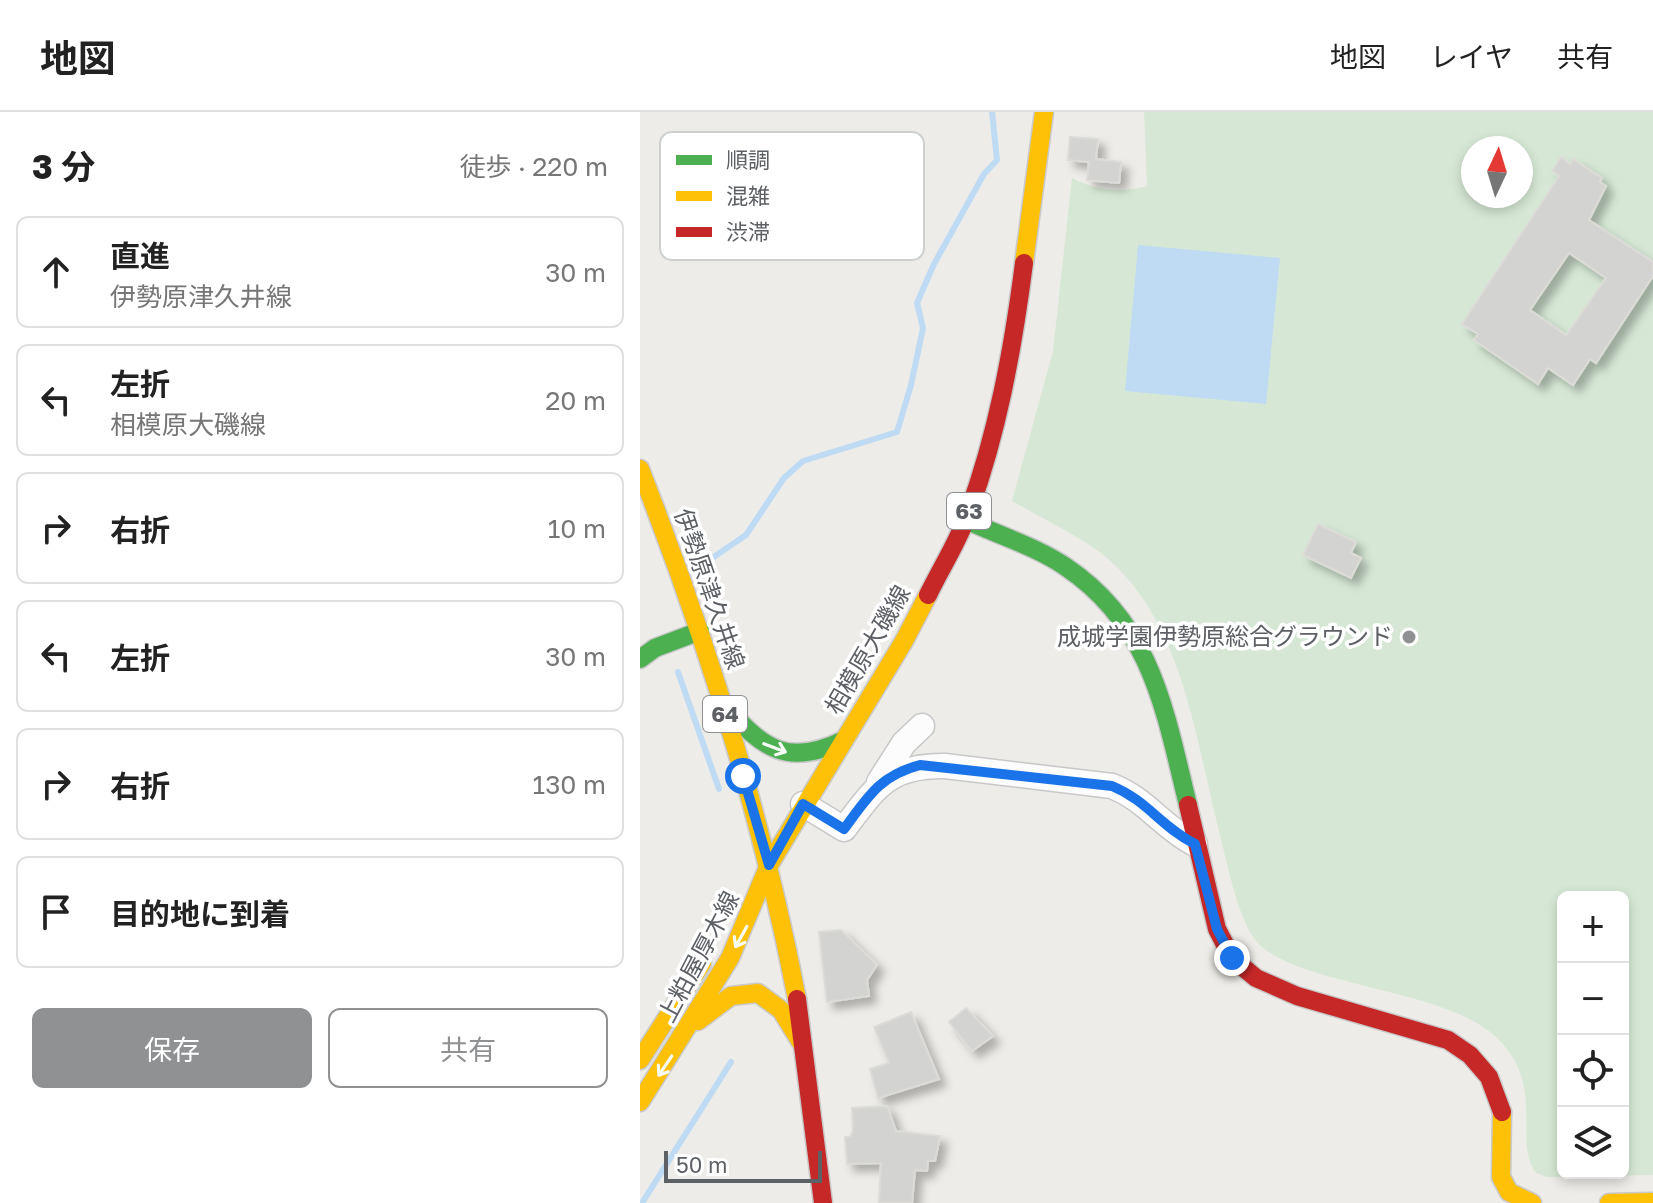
<!DOCTYPE html>
<html lang="ja">
<head>
<meta charset="utf-8">
<style>
  :root { --surface:#fff; --page:#f2f2f2; --text:#222; --muted:#767676; --line:#e0e0e0; --accent:#8f9193 }
  body { margin:0; font-family:"Golos Text","Noto Sans JP",sans-serif; background:var(--page); color:var(--text) }
  .controls { position:absolute; right:24px; bottom:24px; display:grid; overflow:hidden; border-radius:12px; box-shadow:0 4px 12px #0003 }
  .controls button { width:72px; height:72px; display:grid; place-items:center; padding:0; border:0; border-bottom:2px solid var(--line); background:var(--surface); color:var(--text); font:40px sans-serif }
  .compass { position:absolute; left:821px; top:24px; width:72px; height:72px; border-radius:50%; background:var(--surface); box-shadow:0 4px 12px #0003; rotate:4deg }
  .scale { position:absolute; left:24px; bottom:20px; width:158px; box-sizing:border-box; padding-left:8px; border:4px solid #5d6065; border-top:0; font-size:22px; line-height:28px; white-space:nowrap; color:#5d6065; -webkit-text-stroke:6px #fff; paint-order:stroke }
  .stop { position:absolute; width:24px; height:24px; margin:-18px; border:6px solid #1a73e8; border-radius:50%; background:#fff }
  .stop.end { background:#1a73e8; border-color:#fff; box-shadow:0 2px 8px #0008 }
  .list { margin:0; padding:0; list-style:none }
  h2 { display:flex; justify-content:space-between; align-items:center; height:104px; margin:0; padding:0 32px; font-size:34px }
  h2 small { font-size:26px; font-weight:400; color:var(--muted) }
  .list li { display:grid; grid-template-columns:52px 1fr auto; gap:24px; align-items:center; box-sizing:border-box; height:112px; margin:0 16px 16px; padding:0 16px; border:2px solid var(--line); border-radius:12px }
  .list b { display:block; font-size:30px; white-space:nowrap }
  .list p { margin:0; font-size:26px; white-space:nowrap; color:var(--muted) }
  .list em { font-size:26px; font-style:normal; color:var(--muted) }
  .actions { display:flex; gap:16px; padding:24px 32px }
  .actions a { flex:1; padding:18px 0; border:2px solid var(--accent); border-radius:12px; text-align:center; font-size:28px; color:var(--accent) }
  .actions .main { background:var(--accent); color:#fff }
  .icon { flex:none; width:44px; height:44px; fill:none; stroke:currentColor; stroke-width:2; stroke-linecap:round; stroke-linejoin:round }
  .map { position:relative; flex:none; width:1013px; height:1091px; overflow:hidden }
  header { display:flex; align-items:center; gap:48px; box-sizing:border-box; height:112px; padding:0 40px; background:var(--surface); border-bottom:2px solid var(--line) }
  header strong { font-size:38px }
  nav { display:flex; gap:44px; margin-inline-start:auto; font-size:28px }
  main { display:flex }
  aside { flex:1; background:var(--surface) }
  .map>svg:first-child { display:block }
  .green { fill:#d6e8d5; fill-rule:evenodd }
  .water { fill:#bfdbf4 }
  .lines { fill:none; stroke-linecap:round; stroke-linejoin:round }
  .stream { stroke:#bfdbf4; stroke-width:6 }
  .building { fill:#d3d3d1; stroke:#dcdbd7; stroke-width:2; fill-rule:evenodd; filter:url(#shadow) }
  .street-casing { stroke:#c9c8c8; stroke-width:27 }
  .fast-casing { stroke:#c9c9ca; stroke-width:21 }
  .slow-casing { stroke:#c9c9ca; stroke-width:21 }
  .jam-casing { stroke:#c9c9ca; stroke-width:21 }
  .street { stroke:#fcfcfc; stroke-width:24 }
  .fast { stroke:#4caf50; stroke-width:18 }
  .slow { stroke:#ffc107; stroke-width:18 }
  .jam { stroke:#c62828; stroke-width:18 }
  .oneway { stroke:#f6fbf6 }
  .route { stroke:#1a73e8; stroke-width:10 }
  .poi-dot { fill:#8f9193; stroke:#fff; stroke-width:3 }
  .labels { text-anchor:middle; stroke-width:7; stroke-linejoin:round; paint-order:stroke }
  .shield { fill:#fff; stroke:#8e9093; stroke-width:2 }
  .shield-label { font-size:22px; font-weight:bold; fill:#5d6065 }
  .street-label { font-size:24px; fill:#5d6065; stroke:#fff }
  .poi-label { font-size:24px; fill:#5d6065; stroke:#fff; text-anchor:end }
  .key { fill:#fff; stroke:#cecfd1; stroke-width:2 }
  .key-label { font-size:22px; fill:#5d6065 }
</style>
</head>
<body>
<header>
<strong>地図</strong>
<nav><a>地図</a><a>レイヤ</a><a>共有</a></nav>
</header>
<main>
<aside>
<h2>3 分<small>徒歩 · 220 m</small></h2>
<ul class="list">
<li><svg class="icon" aria-label="ahead" viewBox="0 0 24 24"><path d="M12 20V5M6 11l6-6 6 6"/></svg><div><b>直進</b><p>伊勢原津久井線</p></div><em>30 m</em></li>
<li><svg class="icon" aria-label="left" viewBox="0 0 24 24"><path d="M17 20v-9H6M10 6l-5 5 5 5"/></svg><div><b>左折</b><p>相模原大磯線</p></div><em>20 m</em></li>
<li><svg class="icon" aria-label="right" viewBox="0 0 24 24"><path d="M7 20v-9h11M14 6l5 5-5 5"/></svg><div><b>右折</b></div><em>10 m</em></li>
<li><svg class="icon" aria-label="left" viewBox="0 0 24 24"><path d="M17 20v-9H6M10 6l-5 5 5 5"/></svg><div><b>左折</b></div><em>30 m</em></li>
<li><svg class="icon" aria-label="right" viewBox="0 0 24 24"><path d="M7 20v-9h11M14 6l5 5-5 5"/></svg><div><b>右折</b></div><em>130 m</em></li>
<li><svg class="icon" aria-label="arrive" viewBox="0 0 24 24"><path d="M6 21V4h12l-3 4 3 4H6"/></svg><div><b>目的地に到着</b></div></li>
</ul>
<div class="actions"><a class="main">保存</a><a>共有</a></div>
</aside>
<div class="map">
<svg width="1013" height="1091" viewBox="0 0 1013 1091">
  <defs>
    <filter id="shadow"><feDropShadow dx="7" dy="7" stdDeviation="4" flood-color="#0004"/></filter>
  </defs>
  <rect width="100%" height="100%" fill="#edece8"/>
  <path class="green" d="M504,0H1013V1063L907,1065L896,1061C872,1029 907,974 857,926C804,874 647,875 613,825C596,799 586,746 578,715C554,619 540,494 451,434C426,418 398,404 372,389L413,239L432,66C456,79 480,81 507,74ZM833,36H881V84H833ZM923,785H983V1061H923Z"/>
  <path class="water" d="M498,133L640,146L626,292L485,279Z"/>
  <g class="lines">
    <g class="stream">
      <path d="M59,455L106,423L144,366L163,349L257,320L271,273L283,216L277,191L294,152L344,62L357,48L352,0"/>
      <path d="M38,560L79,677"/>
      <path d="M2,1091L91,950"/>
    </g>
  </g>
  <g class="building">
    <path d="M430,25L458,27L456,47L481,50L479,71L447,68L449,50L428,48Z"/>
    <path d="M921,45L930,52L933,47L962,66L960,70L966,74L949,108L1013,150V164L956,251L950,247L933,273L908,256L898,272L834,228L838,222L822,212L919,64L912,59ZM929,141L966,166L926,223L890,198Z"/>
    <path d="M678,412L716,430L711,441L721,446L711,466L663,443Z"/>
    <path d="M201,818L237,853L227,868L229,884L187,890L179,820Z"/>
    <path d="M326,896L353,924L332,939L309,910Z"/>
    <path d="M271,900L299,967L238,986L230,957L249,951L234,915Z"/>
    <path d="M247,994L256,1019L300,1024L295,1049H288L287,1059L275,1058L272,1091H239L241,1051L207,1052L205,1025H210L213,1019L212,996Z"/>
  </g>
  <g class="lines">
    <g class="street-casing">
      <g id="street">
        <path d="M239,670L264,631L282,614"/>
        <path d="M163,692L204,717C235,676 248,653 305,654L472,674C507,688 522,715 555,732"/>
      </g>
    </g>
    <g class="fast-casing">
      <g id="fast">
        <path d="M326,408C358,423 397,435 426,455C512,513 525,599 548,693"/>
        <path d="M0,547L15,536L60,519"/>
        <path d="M86,594C123,638 149,655 204,628"/>
      </g>
    </g>
    <g class="slow-casing">
      <g id="slow">
        <path d="M384,151L404,0"/>
        <path d="M0,357C68,530 122,705 157,887"/>
        <path d="M129,753L264,529L288,483"/>
        <path d="M58,909L91,884L118,881L141,898L162,932"/>
        <path d="M0,948L62,851"/>
        <path d="M0,990L90,846L129,753"/>
        <path d="M862,1000L861,1065L869,1080L892,1091"/>
        <path d="M969,1091L1013,1090"/>
      </g>
    </g>
    <g class="jam-casing">
      <g id="jam">
        <path d="M288,483C300,458 316,433 326,407C357,325 373,237 384,151"/>
        <path d="M548,693L577,817L592,846L616,866L657,884L808,928L830,943L849,965L862,1000"/>
        <path d="M157,887L183,1091"/>
      </g>
    </g>
    <use href="#street" class="street"/>
    <use href="#fast" class="fast"/>
    <use href="#slow" class="slow"/>
    <use href="#jam" class="jam"/>
  </g>
  <defs><path id="oneway-shaft" d="M-6 0H5M1.5-3L5.5 0L1.5 3" fill="none" stroke-width="1.6" stroke-linecap="round" stroke-linejoin="round" transform="scale(2)"/></defs>
  <g class="oneway">
    <use href="#oneway-shaft" transform="translate(135 636) rotate(21)"/>
    <use href="#oneway-shaft" transform="translate(101 825) rotate(119)"/>
    <use href="#oneway-shaft" transform="translate(25 954) rotate(124)"/>
  </g>
  <g class="lines">
    <path class="route" d="M103,664L129,753L163,692L204,717C228,685 239,664 280,653L472,674C508,689 520,714 555,732L577,817L592,846"/>
  </g>
  <circle class="poi-dot" cx="769" cy="525" r="8"/>
  <g class="labels">
    <g class="shield">
      <rect x="307" y="381" width="44" height="36" rx="6"/>
      <rect x="63" y="584" width="44" height="36" rx="6"/>
    </g>
    <g class="shield-label">
      <text x="329" y="407">63</text>
      <text x="85" y="610">64</text>
    </g>
    <g class="street-label">
      <text transform="translate(69 477) rotate(71)" y="8">伊勢原津久井線</text>
      <text transform="translate(228 538) rotate(-60)" y="8">相模原大磯線</text>
      <text transform="translate(59 845) rotate(-62)" y="8">上粕屋厚木線</text>
    </g>
    <g class="poi-label">
      <text x="753" y="533">成城学園伊勢原総合グラウンド</text>
    </g>
  </g>
  <rect x="20" y="20" width="264" height="128" rx="12" class="key"/>
  <rect x="36" y="43" width="36" height="10" fill="#4caf50"/>
  <rect x="36" y="79" width="36" height="10" fill="#ffc107"/>
  <rect x="36" y="115" width="36" height="10" fill="#c62828"/>
  <g class="key-label">
    <text x="86" y="56">順調</text>
    <text x="86" y="92">混雑</text>
    <text x="86" y="128">渋滞</text>
  </g>
</svg>
<div class="controls">
<button>+</button>
<button>−</button>
<button><svg class="icon" aria-label="locate" viewBox="0 0 24 24"><circle cx="12" cy="12" r="6"/><path d="M12 2v4M12 18v4M2 12h4M18 12h4"/></svg></button>
<button><svg class="icon" aria-label="layers" viewBox="0 0 24 24"><path d="M12 4l9 5-9 5-9-5zM3 14l9 5 9-5"/></svg></button>
</div>
<svg class="compass" viewBox="-18 -18 36 36"><path d="M0-13l5 13h-10z" fill="#e53935"/><path d="M0 13l5-13h-10z" fill="#767676"/></svg>
<div class="scale">50 m</div>
<div class="stop" style="left:103px;top:664px"></div>
<div class="stop end" style="left:592px;top:846px"></div>
</div>
</main>
</body>
</html>
